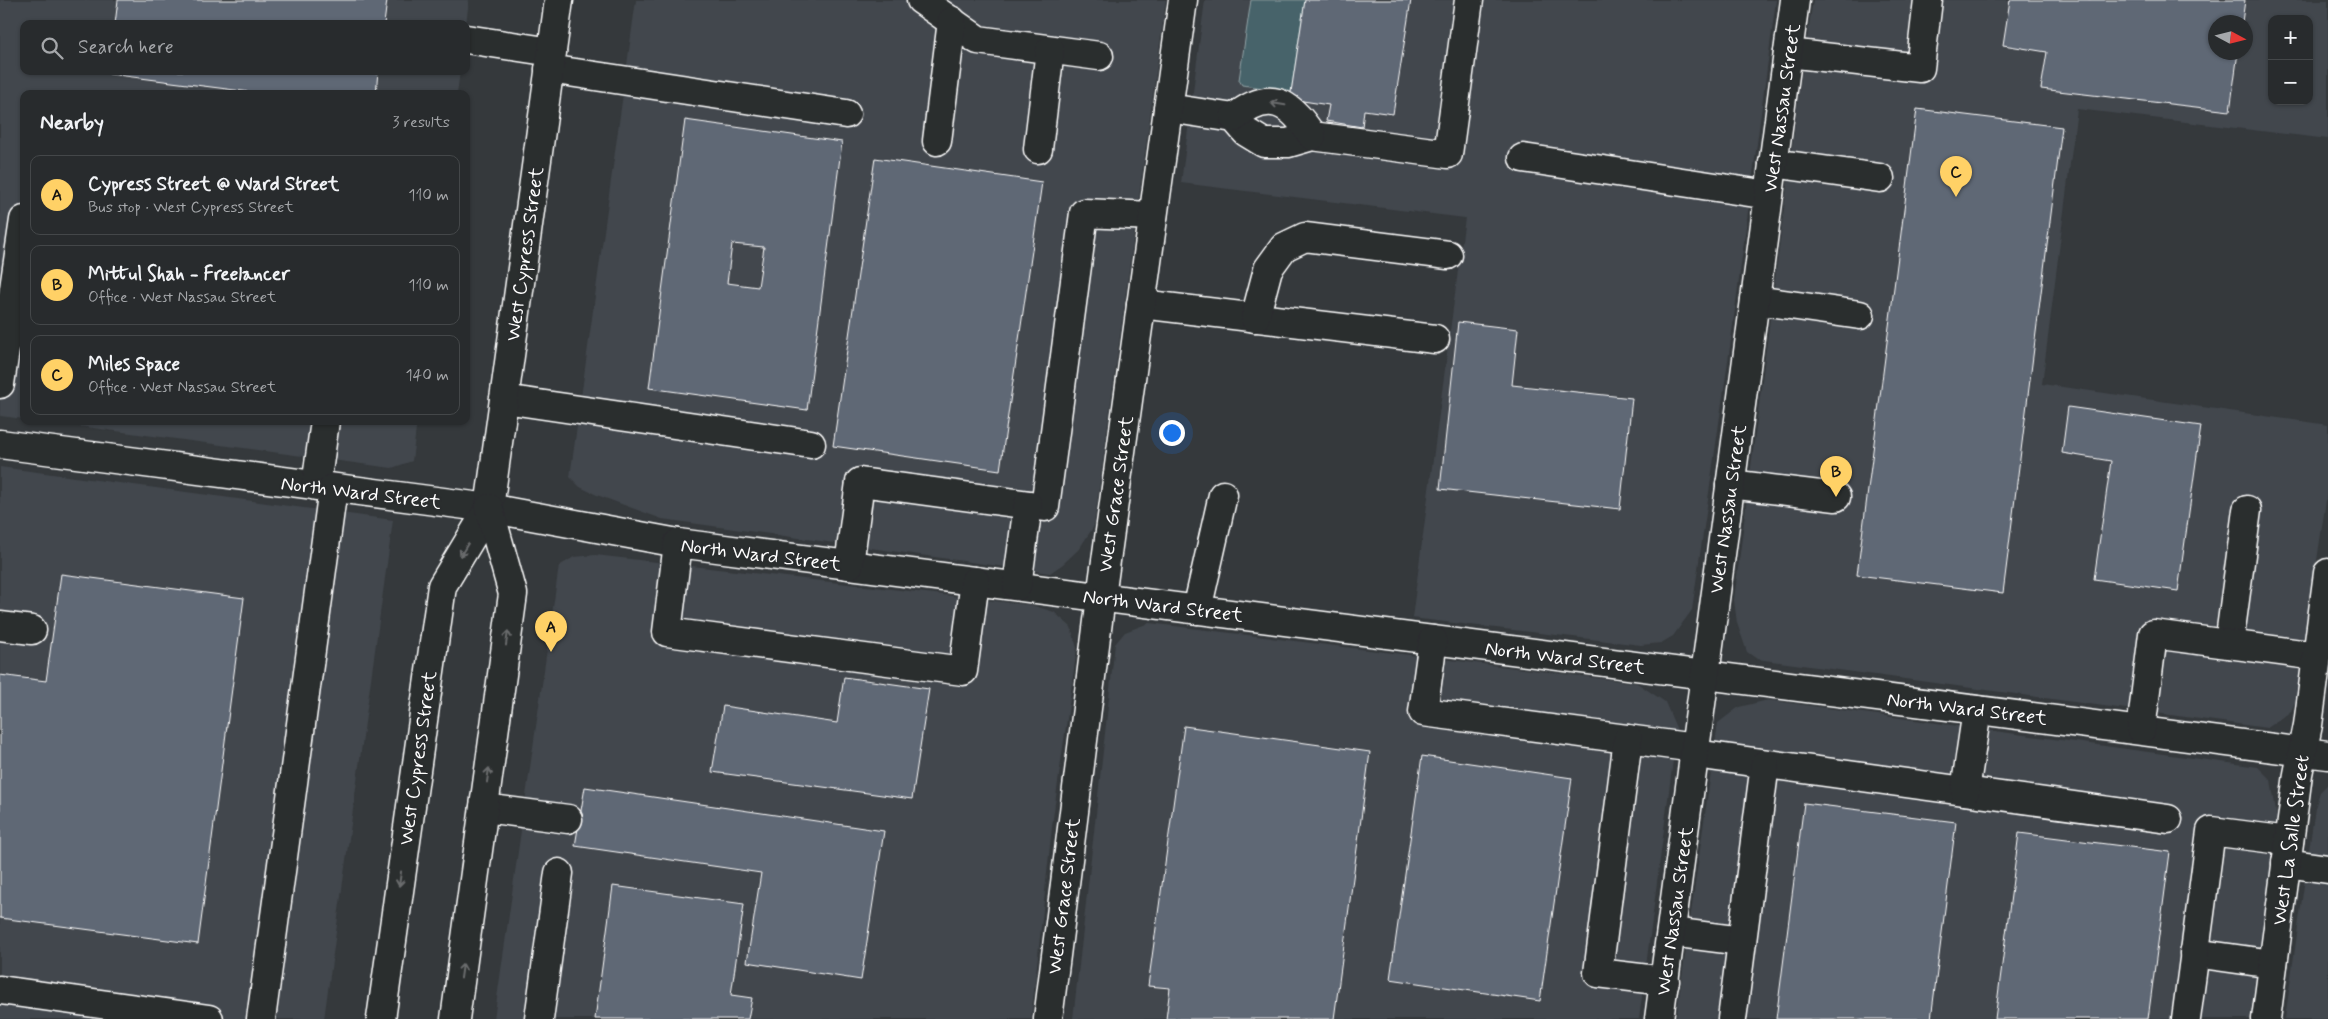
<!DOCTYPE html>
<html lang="en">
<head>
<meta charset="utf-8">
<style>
  :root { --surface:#282b2d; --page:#303335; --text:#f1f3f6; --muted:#a5a7aa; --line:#444749; --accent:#ffd166 }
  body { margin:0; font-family:Mynerve,sans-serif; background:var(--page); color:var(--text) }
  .controls { position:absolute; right:15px; top:15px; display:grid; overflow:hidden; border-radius:10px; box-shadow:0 1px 4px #0004 }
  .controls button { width:45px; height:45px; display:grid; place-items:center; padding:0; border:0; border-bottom:1px solid var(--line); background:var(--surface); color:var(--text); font:25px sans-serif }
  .compass { position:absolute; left:2208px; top:15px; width:45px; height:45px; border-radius:50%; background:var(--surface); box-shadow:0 1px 4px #0004; rotate:97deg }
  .you { position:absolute; left:1171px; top:432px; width:18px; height:18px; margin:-12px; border:4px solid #fff; border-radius:50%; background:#1a73e8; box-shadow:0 0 0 8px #1a73e833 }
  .badge { display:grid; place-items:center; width:32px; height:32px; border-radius:50%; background:var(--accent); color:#111; font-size:16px; font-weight:700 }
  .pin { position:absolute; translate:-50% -41px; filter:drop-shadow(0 1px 2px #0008) }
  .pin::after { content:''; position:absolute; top:26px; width:18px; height:15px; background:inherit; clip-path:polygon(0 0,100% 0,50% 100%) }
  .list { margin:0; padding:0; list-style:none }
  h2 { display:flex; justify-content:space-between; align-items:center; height:65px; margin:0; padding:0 20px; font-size:21px }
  h2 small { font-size:16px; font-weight:400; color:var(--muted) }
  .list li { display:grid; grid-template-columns:32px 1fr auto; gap:15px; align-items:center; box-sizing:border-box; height:80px; margin:0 10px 10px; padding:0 10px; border:1px solid var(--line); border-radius:10px }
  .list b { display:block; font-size:19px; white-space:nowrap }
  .list p { margin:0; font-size:16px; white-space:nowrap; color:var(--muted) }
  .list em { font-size:16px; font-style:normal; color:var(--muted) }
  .icon { flex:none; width:28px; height:28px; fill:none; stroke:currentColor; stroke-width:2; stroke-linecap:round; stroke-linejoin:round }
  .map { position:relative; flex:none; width:2328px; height:1019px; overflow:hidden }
  .search { position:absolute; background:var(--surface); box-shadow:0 1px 4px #0004; left:20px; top:20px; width:450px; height:55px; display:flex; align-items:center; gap:12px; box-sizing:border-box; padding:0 18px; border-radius:10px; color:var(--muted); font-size:19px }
  .panel { position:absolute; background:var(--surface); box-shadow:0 1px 4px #0004; left:20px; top:90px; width:450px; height:335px; border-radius:10px }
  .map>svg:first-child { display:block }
  .built { fill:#42474d; fill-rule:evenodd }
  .water { fill:#47646a; stroke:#91a2a6 }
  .building { fill:#5f6775; stroke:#fff; fill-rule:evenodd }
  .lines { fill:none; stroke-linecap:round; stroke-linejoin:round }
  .minor-casing { stroke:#fff; stroke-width:31 }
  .minor { stroke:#2a2d2e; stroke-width:28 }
  .oneway { stroke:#6a6c6d }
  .labels { text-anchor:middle; stroke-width:4.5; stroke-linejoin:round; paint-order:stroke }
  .street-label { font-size:20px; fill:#fff; stroke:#2a2d2e }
</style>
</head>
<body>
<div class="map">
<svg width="2328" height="1019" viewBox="0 0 2328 1019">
  <rect width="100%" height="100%" fill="#35393c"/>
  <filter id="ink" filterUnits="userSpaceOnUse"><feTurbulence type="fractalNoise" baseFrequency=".02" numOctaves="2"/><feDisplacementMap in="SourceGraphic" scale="10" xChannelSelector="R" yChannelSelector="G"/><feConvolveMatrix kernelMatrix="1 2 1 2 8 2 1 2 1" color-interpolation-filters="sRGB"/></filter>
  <g filter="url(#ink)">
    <g class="built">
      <path d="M0,0H469L466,24H24V71H460L457,94H24V419L0,416Z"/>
      <path d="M636,0H1166L1094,526L1079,549L1063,564L1050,573L662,519L597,495L580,487L570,477Z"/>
      <path d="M1205,0H1776L1730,347L1692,610L1673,636L1661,643L1641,645L1412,618L1465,218L1181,183Z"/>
      <path d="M1813,0H2328V139L2077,109L2042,384L2328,425V487L2296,700L2291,711L2278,721L2267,728L1757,659L1747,652L1737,623L1734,600L1801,76ZM2272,19H2309V101H2272ZM2216,22H2246V52H2216Z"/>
      <path d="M41,421H417L412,461L392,468Z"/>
      <path d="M0,467L393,520L324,1019H0Z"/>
      <path d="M595,555L1031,605L1054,612L1071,627L1077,648L1053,818L1031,1019H494L559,566L574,557Z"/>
      <path d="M1149,623L1637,683L1665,702L1677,730L1639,1019H1073L1115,644L1125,632Z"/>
      <path d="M1768,700L2258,767L2271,780L2277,818L2250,1019H1676L1718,723L1739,707Z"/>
      <path d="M2328,784V1019H2285L2315,808L2320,792Z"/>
    </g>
    <path class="water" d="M1251,0H1305L1291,92L1242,85L1239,80Z"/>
    <g class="building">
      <path d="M118,0H387L384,24H115Z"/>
      <path d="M1305,0H1411L1393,114L1364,110L1362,127L1326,121L1329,105L1290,99Z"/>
      <path d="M2010,0H2245L2242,22H2216V52H2238L2230,111L2041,89L2047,52L2003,45Z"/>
      <path d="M109,71H378L376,94H266L109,74Z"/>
      <path d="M1917,109L2062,127L2003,593L1857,575Z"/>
      <path d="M685,120L842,142L807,410L649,388ZM732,244L764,247L758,287L727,283Z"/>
      <path d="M875,158L1042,182L1000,470L833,446Z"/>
      <path d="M1458,322L1518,329L1512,385L1632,398L1620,509L1440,489Z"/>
      <path d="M2068,407L2201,426L2178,591L2094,579L2111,461L2062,453Z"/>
      <path d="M61,574L244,598L198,944L0,918V675L46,681Z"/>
      <path d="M844,677L929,689L912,799L712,772L723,706L837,723Z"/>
      <path d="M1184,726L1370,752L1334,1019H1166L1170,988L1148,986Z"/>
      <path d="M1422,756L1572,778L1540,1001L1390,979Z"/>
      <path d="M585,787L884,831L861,980L747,962L761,873L575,846Z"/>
      <path d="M1804,803L1956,822L1931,1019H1776Z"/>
      <path d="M2019,833L2170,852L2148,1019H1995Z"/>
      <path d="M613,886L744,904L731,995L752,998L748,1019H595Z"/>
    </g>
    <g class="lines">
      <g class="minor-casing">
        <g id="minor">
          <path d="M921,0L978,40L1099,56"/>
          <path d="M466,39L552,52"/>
          <path d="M1788,53L1920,68L1928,0"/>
          <path d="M549,69L846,114"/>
          <path d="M1168,108L1234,118L1246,132L1264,143H1288L1312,136L1448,154L1469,0"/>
          <path d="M1234,118C1269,89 1290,101 1312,136"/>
          <path d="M937,141L952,21"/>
          <path d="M1038,149L1050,50"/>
          <path d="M1523,158L1769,195"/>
          <path d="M1773,163L1880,178"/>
          <path d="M1755,300L1860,315"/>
          <path d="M1141,304L1435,339"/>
          <path d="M1255,318L1268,269L1284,247L1305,237L1448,255"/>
          <path d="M0,384L24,220"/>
          <path d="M504,399L811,444"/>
          <path d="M0,444L489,508L678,543L2328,755"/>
          <path d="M1730,484L1836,497"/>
          <path d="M316,486L325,421"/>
          <path d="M678,543L667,632L963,671L975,581"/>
          <path d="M849,565L860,482L1045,507L1084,213L1153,216"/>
          <path d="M1017,586L1028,505"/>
          <path d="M1197,610L1223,495"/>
          <path d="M0,626L32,630"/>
          <path d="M1433,640L1423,712L1695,748"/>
          <path d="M2229,644L2247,510"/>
          <path d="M2141,730L2153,634L2317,656"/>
          <path d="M1628,739L1598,973L1665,981"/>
          <path d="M1695,754L2168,819"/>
          <path d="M1965,791L1977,710"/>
          <path d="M484,808L568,819"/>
          <path d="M2286,863L2328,869"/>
          <path d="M1671,932L1742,941"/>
          <path d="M2194,953L2273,964"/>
          <path d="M0,990L209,1019"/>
          <path d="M261,1019L333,488"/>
          <path d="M381,1019L442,586L489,508L559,0"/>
          <path d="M455,1019L513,594L489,508"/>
          <path d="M539,1019L559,873"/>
          <path d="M1048,1019L1101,597L1183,0"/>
          <path d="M1659,1019L1795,0"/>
          <path d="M1732,1019L1765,764"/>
          <path d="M2186,1019L2211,831L2289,841"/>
          <path d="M2266,1019L2298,774L2308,725L2328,573"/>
        </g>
      </g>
      <use href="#minor" class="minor"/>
    </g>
    <defs><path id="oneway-shaft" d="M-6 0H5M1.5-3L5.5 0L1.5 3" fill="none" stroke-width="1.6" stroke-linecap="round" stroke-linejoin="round" transform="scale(1.25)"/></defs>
    <g class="oneway">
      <use href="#oneway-shaft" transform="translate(1278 104) rotate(-170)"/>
      <use href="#oneway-shaft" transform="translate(464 550) rotate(121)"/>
      <use href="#oneway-shaft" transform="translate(507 638) rotate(-82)"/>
      <use href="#oneway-shaft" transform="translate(488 775) rotate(-82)"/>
      <use href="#oneway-shaft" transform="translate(400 879) rotate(98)"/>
      <use href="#oneway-shaft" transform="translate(462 971) rotate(-82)"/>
    </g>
  </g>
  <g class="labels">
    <g class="street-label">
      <text transform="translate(1781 108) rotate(-82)" y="7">West Nassau Street</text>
      <text transform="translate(524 254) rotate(-82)" y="7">West Cypress Street</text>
      <text transform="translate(361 492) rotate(7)" y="7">North Ward Street</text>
      <text transform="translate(1115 494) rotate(-82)" y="7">West Grace Street</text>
      <text transform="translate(1727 509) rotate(-82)" y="7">West Nassau Street</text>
      <text transform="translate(761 554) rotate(7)" y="7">North Ward Street</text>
      <text transform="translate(1163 605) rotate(7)" y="7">North Ward Street</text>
      <text transform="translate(1565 657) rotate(7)" y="7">North Ward Street</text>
      <text transform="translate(1967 708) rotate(7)" y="7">North Ward Street</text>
      <text transform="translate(417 758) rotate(-82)" y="7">West Cypress Street</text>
      <text transform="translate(2290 840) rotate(-82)" y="7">West La Salle Street</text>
      <text transform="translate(1063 896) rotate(-83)" y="7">West Grace Street</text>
      <text transform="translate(1674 911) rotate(-82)" y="7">West Nassau Street</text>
    </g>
  </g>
</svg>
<div class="controls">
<button>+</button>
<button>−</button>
</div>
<svg class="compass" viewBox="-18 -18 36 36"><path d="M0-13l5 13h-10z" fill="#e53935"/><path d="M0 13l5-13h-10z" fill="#a5a7aa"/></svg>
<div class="you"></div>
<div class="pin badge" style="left:551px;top:652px">A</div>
<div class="pin badge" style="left:1836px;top:497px">B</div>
<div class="pin badge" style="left:1956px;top:197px">C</div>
<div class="search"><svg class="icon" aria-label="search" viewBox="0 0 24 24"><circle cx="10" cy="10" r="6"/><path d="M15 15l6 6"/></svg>Search here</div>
<section class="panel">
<h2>Nearby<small>3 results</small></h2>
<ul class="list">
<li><span class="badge">A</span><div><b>Cypress Street @ Ward Street</b><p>Bus stop · West Cypress Street</p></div><em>110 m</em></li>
<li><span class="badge">B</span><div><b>Mittul Shah - Freelancer</b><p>Office · West Nassau Street</p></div><em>110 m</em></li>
<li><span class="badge">C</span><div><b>Miles Space</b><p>Office · West Nassau Street</p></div><em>140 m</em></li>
</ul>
</section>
</div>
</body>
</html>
